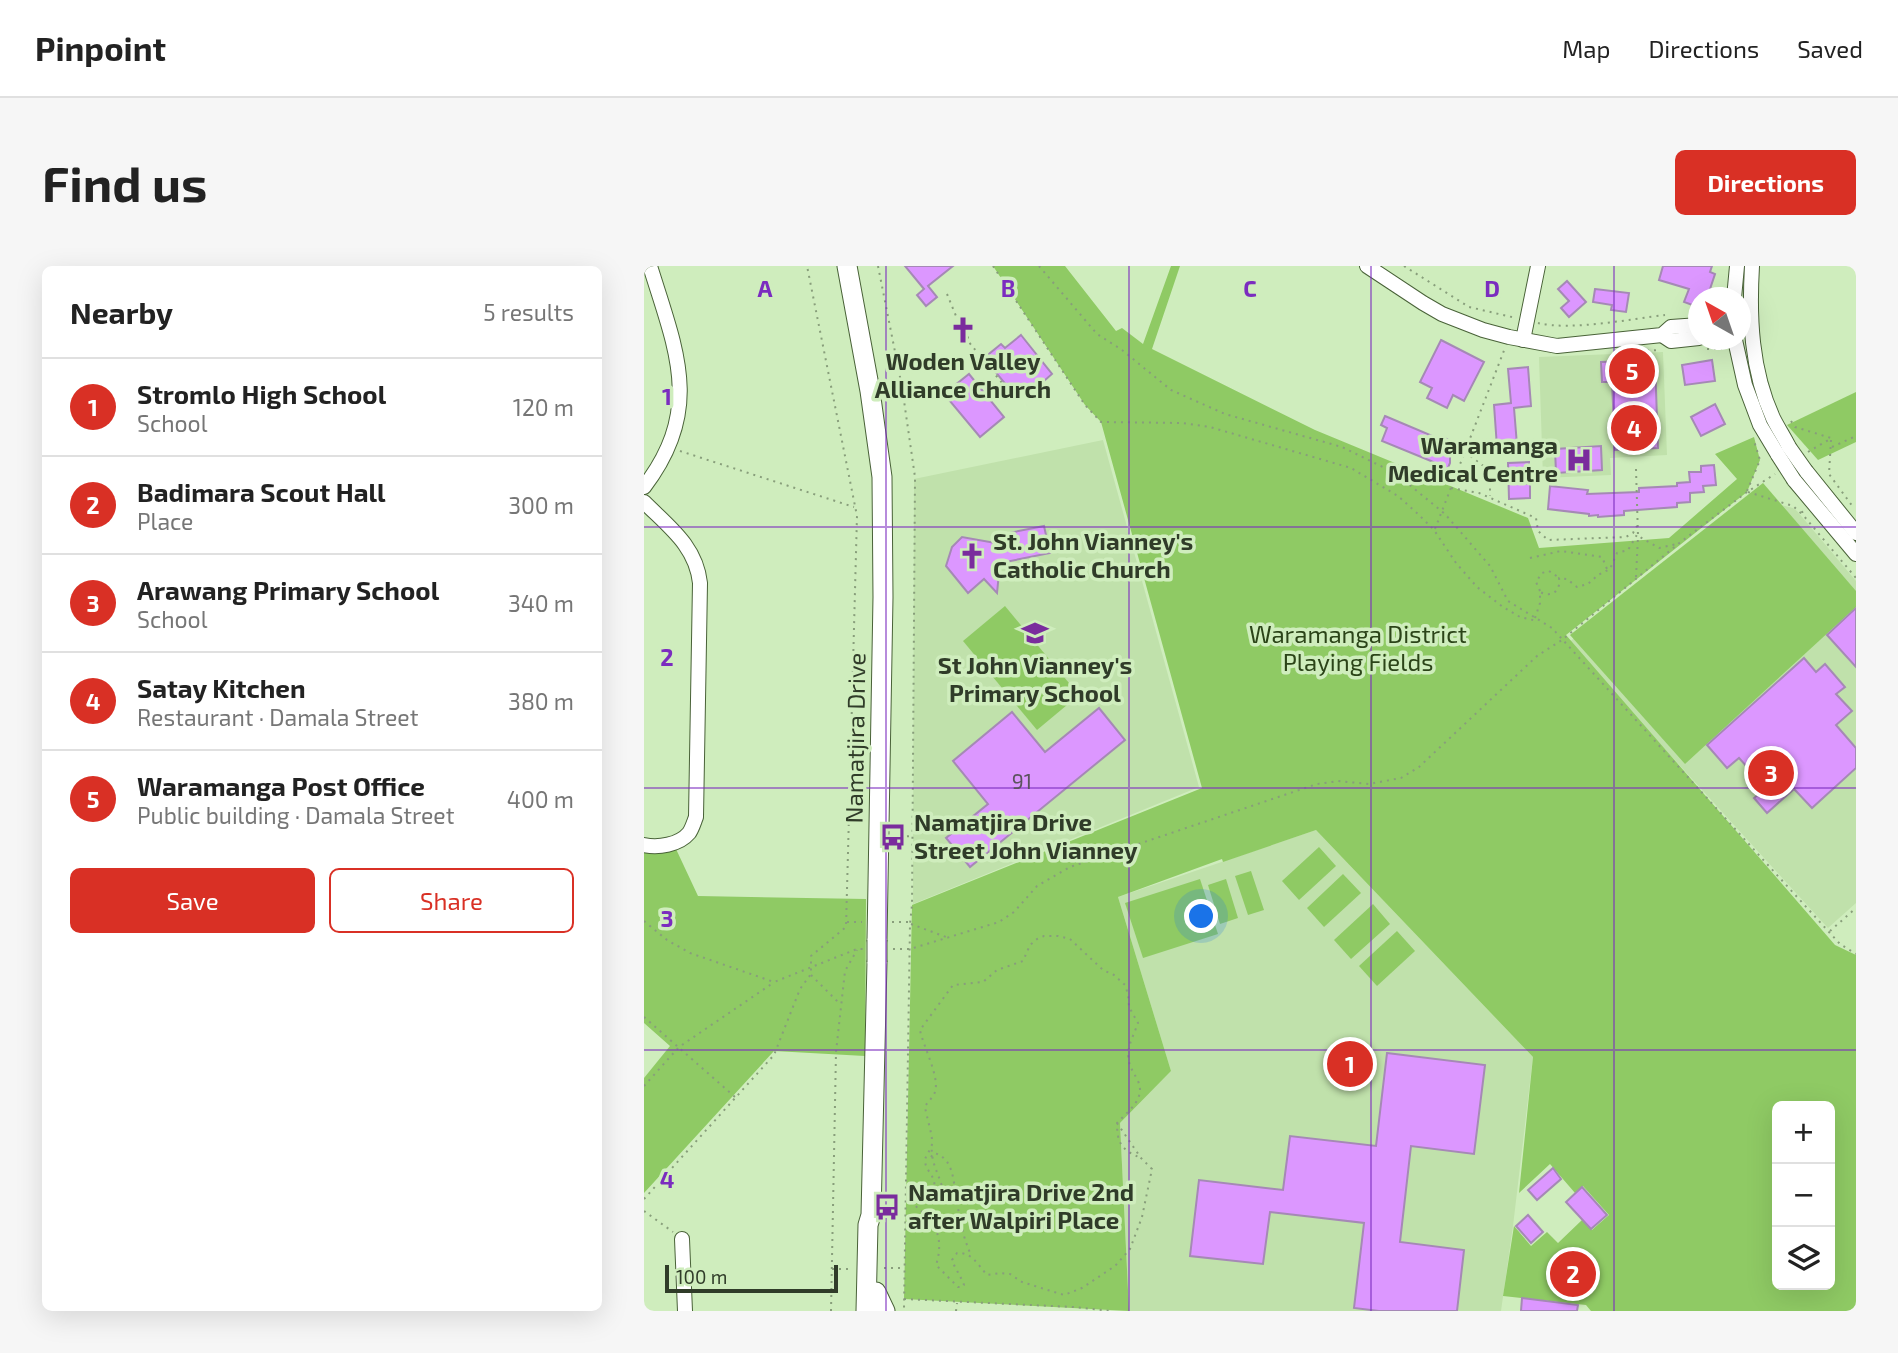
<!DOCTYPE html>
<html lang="en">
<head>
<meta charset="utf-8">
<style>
  :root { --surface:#fff; --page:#f6f6f6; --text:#222; --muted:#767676; --line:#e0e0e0; --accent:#d93025 }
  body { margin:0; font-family:"Exo 2",sans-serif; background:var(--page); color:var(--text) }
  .controls { position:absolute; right:21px; bottom:21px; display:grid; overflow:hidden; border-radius:10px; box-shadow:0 7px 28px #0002 }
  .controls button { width:63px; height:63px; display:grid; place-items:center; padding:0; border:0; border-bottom:2px solid var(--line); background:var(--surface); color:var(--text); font:35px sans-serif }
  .compass { position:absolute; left:1044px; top:21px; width:63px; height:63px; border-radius:50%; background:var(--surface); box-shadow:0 7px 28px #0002; rotate:320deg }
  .scale { position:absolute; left:21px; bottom:18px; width:173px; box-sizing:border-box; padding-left:7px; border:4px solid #303c29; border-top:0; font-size:19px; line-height:24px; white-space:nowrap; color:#303c29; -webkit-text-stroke:5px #cfedbd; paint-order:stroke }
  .you { position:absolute; left:558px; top:651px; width:24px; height:24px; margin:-18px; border:5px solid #fff; border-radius:50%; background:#1a73e8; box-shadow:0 0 0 10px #1a73e833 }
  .badge { display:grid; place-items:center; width:46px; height:46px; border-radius:50%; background:var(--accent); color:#fff; font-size:23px; font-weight:700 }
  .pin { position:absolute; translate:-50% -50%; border:4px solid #fff; box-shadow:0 2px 7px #0006 }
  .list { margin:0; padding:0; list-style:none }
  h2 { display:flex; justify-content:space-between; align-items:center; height:91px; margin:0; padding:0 28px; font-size:30px }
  h2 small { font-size:23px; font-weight:400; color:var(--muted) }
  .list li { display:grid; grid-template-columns:46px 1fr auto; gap:21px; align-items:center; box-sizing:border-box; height:98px; padding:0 28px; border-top:2px solid var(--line) }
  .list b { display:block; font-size:26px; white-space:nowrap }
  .list p { margin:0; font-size:23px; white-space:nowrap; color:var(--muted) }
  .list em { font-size:23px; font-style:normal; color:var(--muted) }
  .actions { display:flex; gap:14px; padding:21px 28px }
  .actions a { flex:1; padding:16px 0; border:2px solid var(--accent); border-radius:10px; text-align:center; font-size:24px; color:var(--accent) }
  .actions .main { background:var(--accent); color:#fff }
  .icon { flex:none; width:38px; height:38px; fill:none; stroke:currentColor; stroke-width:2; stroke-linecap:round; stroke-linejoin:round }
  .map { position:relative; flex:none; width:1212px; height:1045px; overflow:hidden; border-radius:10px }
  header { display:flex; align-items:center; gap:42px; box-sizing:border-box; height:98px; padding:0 35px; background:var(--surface); border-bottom:2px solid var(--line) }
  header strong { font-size:33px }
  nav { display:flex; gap:38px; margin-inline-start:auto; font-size:24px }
  .intro { display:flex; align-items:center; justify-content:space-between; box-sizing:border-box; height:168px; padding:0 42px }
  h1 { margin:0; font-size:49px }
  .button { padding:18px 32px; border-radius:10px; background:var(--accent); color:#fff; font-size:24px; font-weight:700 }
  main { display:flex; gap:42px; padding:0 42px }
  aside { flex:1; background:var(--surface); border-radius:10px; box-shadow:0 7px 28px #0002 }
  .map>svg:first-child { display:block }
  .built { fill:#c0e1ab }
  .green { fill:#8fca64; fill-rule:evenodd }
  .building { fill:#dc97ff; stroke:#a589b5; stroke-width:2 }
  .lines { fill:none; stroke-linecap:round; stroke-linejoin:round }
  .minor-casing { stroke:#496238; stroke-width:16 }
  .major-casing { stroke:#496238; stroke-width:21 }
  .path { stroke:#889e7b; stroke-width:2; stroke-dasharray:2 5; stroke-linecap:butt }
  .minor { stroke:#fff; stroke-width:14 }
  .major { stroke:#fff; stroke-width:19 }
  .minor-bridge-casing { stroke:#496238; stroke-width:16; stroke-linecap:butt }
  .major-bridge-casing { stroke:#496238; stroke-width:21; stroke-linecap:butt }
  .minor-bridge { stroke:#fff; stroke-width:14 }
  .major-bridge { stroke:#fff; stroke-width:19 }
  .grid { fill:none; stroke:#7b2cbf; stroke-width:2; stroke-opacity:0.55 }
  .labels { text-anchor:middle; stroke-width:7; stroke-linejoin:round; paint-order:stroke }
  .number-label { font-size:21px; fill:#5b535e }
  .poi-label { font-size:24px; font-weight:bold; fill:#303c29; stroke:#cfedbd; text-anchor:start }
  .park-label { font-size:24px; fill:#2b4418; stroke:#cfedbd }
  .street-label { font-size:24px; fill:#303c29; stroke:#cfedbd }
  .grid-label { font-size:23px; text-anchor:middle; font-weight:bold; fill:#7b2cbf; stroke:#cfedbd; stroke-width:7; stroke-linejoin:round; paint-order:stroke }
</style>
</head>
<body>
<header>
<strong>Pinpoint</strong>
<nav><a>Map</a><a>Directions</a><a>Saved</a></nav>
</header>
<div class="intro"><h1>Find us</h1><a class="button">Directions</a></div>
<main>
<aside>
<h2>Nearby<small>5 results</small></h2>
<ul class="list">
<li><span class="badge">1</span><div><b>Stromlo High School</b><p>School</p></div><em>120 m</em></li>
<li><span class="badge">2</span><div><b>Badimara Scout Hall</b><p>Place</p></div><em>300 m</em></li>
<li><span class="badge">3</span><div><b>Arawang Primary School</b><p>School</p></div><em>340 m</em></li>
<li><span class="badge">4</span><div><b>Satay Kitchen</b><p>Restaurant · Damala Street</p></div><em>380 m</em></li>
<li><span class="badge">5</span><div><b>Waramanga Post Office</b><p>Public building · Damala Street</p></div><em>400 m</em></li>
</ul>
<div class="actions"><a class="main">Save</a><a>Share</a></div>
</aside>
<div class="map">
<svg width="1212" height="1045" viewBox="0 0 1212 1045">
  <rect width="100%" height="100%" fill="#cfedbd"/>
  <g class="built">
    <path d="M1019,86L1023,189L966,192L967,209L899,212L895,91Z"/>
    <path d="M459,174L555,521L269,638L270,213Z"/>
    <path d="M1112,233L1149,242L1153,245L1212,315V637L1184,662L924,377L1103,235Z"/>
    <path d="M672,564L889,791L869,960L857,1045H485L476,857L527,805L474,631Z"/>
  </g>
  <g class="green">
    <path d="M349,0H421L472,65L478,62L499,78L527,0H536L508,83L671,164L884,252L895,282L1025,272L1093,213L1071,188L1110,171L1116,194L1103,226L922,369L1191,679L1212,689V1045H947L942,1039L859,1030L870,960L887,980L903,966L914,977L938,954L948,964L965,949L939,920L931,927L906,898L875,927L889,791L672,564L579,596L578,593L474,631L527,805L476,857L485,1045L260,1033L268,639L558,522L457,156L441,139ZM1133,840H1186V1019H1133Z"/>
    <path d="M1212,126V176L1174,194L1143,159Z"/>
    <path d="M1119,217L1212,325V341L1041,498L926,369Z"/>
    <path d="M361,340L435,429L393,464L319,375Z"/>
    <path d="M675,581L692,600L655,634L638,615Z"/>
    <path d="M32,583L54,630L222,633L221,790L130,785L0,927V812L26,780L0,757V585L15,587Z"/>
    <path d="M607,605L620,644L604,649L591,610Z"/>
    <path d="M699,608L717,627L680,661L663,642Z"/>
    <path d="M556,613L574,668L499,692L481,637Z"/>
    <path d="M582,613L594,652L576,658L564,619Z"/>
    <path d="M729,638L746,658L707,693L690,674Z"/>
    <path d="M753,665L771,685L733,720L715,700Z"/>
  </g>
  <g class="building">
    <path d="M261,0H309L284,20L293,31L282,40L273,29L280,23Z"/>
    <path d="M1019,0H1068L1066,6L1071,8L1063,32H1054V41L1040,36L1045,23L1015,14Z"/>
    <path d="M923,15L942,36L925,51L917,42L925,35L914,23Z"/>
    <path d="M951,23L985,27L982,46L967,44L968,39L949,36Z"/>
    <path d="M377,69L408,108L392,122L389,118L372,131L340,92L357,78L361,82Z"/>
    <path d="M797,74L840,96L820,135L809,129L803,142L783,132L788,122L776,116Z"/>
    <path d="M1011,94L1014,182L971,184L968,116H958L957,96Z"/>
    <path d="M1068,94L1071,115L1041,119L1038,99Z"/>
    <path d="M884,101L887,140L870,142L873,179L853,181L850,139L867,137L864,103Z"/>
    <path d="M325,108L360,151L336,171L300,128Z"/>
    <path d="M1071,138L1081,158L1057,170L1047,151Z"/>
    <path d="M741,150L800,175L801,172L820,183L806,185V197L803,204L787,195L738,175L743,162L737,159Z"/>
    <path d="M957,180L958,204L912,207L911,183Z"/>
    <path d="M885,196V208L875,209V217L886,218V232L865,233L864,197Z"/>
    <path d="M1070,199L1072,219L1059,220L1060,226L1046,227V236L1033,237V241L980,245V249L954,251V249L945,250V248L904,243L906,220L944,224L943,228L995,226V222L1033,220V217L1046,216L1045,206H1057V200Z"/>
    <path d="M400,260L406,287L356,297L353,327L340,313L324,327L302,300L308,281L318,271L357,278L355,269Z"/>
    <path d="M1212,342V401L1183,369Z"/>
    <path d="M1160,392L1172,406L1181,398L1201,421L1192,428L1208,445L1192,459L1212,482V502L1168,542L1150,523L1123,547L1110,532L1122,522L1095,492L1083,502L1063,479Z"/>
    <path d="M455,442L481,474L326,601L302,572L344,538L309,495L368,446L401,486Z"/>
    <path d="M743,787L841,799L830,888L767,880L756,976L820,984L813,1045H735L710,1042L720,957L626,946L619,998L546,990L555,914L639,924L646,870L732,880Z"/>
    <path d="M909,902L917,913L893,934L884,924Z"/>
    <path d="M938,921L963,949L947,963L922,936Z"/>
    <path d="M884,949L899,966L887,977L872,960Z"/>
    <path d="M929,984L952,1009L928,1031L905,1007Z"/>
    <path d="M878,1032L934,1039L933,1045H877Z"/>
  </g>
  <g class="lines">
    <g class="minor-casing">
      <g id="minor">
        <path d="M723,0L779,37L798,48L839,64L865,71L913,80L1018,69L1027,61L1055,59"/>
        <path d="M1108,0C1105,51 1107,104 1129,152C1134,162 1140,171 1145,181"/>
        <path d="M1090,32L1093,0"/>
        <path d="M1018,69L1027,75L1055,72"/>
        <path d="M879,74L894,0"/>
        <path d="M1091,74L1101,119L1116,159L1134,189"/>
        <path d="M1162,205L1212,267"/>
        <path d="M1150,214L1212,288"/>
        <path d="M0,221C60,143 32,84 6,0"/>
        <path d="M0,236C25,261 52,280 56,317L52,551C50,556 48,563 45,567C35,579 14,582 0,579"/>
        <path d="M38,973L41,1045"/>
      </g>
    </g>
    <g class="major-casing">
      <g id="major">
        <path d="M203,0L226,125L238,211L239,331L233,674"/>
        <path d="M232,1026L241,1045"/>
        <path d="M222,1045L224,959L227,949L233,696"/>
      </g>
    </g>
    <g class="path">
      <path d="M234,0L258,121L271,211L268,639L266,658L260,1042L258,1044"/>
      <path d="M349,0L441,139L457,156L538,157L566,161L707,202L754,230L774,248L790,264L812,297L833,321L859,341L876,351L893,355"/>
      <path d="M395,0L453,68L478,84L527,124L581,148L698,181L751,207L801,248L846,300L864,335L908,362L1185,666L1196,678L1212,688"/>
      <path d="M760,0L825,41L872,52"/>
      <path d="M303,28L312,50L324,63V75L370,132"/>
      <path d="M894,57C927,65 986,53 1021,49"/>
      <path d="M1075,74L1078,82"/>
      <path d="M1063,83H1078"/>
      <path d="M996,85L1015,84"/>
      <path d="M1147,155L1151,161L1187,172"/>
      <path d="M1187,174L1185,208L1209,241"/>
      <path d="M1188,181L1212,170"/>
      <path d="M36,185L210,241"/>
      <path d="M821,186L846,205V230"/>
      <path d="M1164,186L1186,173"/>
      <path d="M992,203L994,270L1015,282L1033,278"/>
      <path d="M807,222L835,227L892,252L894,265L904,274L982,271L989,267L993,260"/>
      <path d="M1103,225L1116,194L1110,175"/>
      <path d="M1104,226L1149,240L1159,249"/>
      <path d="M1158,245L1159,249L1212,312"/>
      <path d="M791,263L861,82"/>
      <path d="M886,292L917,285L958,291L963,303"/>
      <path d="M992,311L994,271"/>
      <path d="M896,325L892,316L898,307L905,305L914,311"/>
      <path d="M891,352L896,337V326C908,332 917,325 915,312L923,313L933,321L944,318L954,309L966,303L973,287L984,284L994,267"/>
      <path d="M249,571L268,570"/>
      <path d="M0,655L23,674L46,687L130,716L213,683H219"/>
      <path d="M203,656H218"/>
      <path d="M248,656H266"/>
      <path d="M267,658L302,671"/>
      <path d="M1186,665L1212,642"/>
      <path d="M249,683H266L355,656L370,646L393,620L426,601L673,518L694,515L725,518L757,512L775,501L893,390L918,374L1034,278L1103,226L1131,208"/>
      <path d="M167,709L195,737"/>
      <path d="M0,751L91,831"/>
      <path d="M0,820L35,781L129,717"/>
      <path d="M473,857L497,892L508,903L498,951L486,983L471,1000L438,1022L420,1029L378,1016L366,1008L356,1007L343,1009C334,999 328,986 313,987L308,994C311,1003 317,1010 320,1019L318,1021H314L292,999C298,981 296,963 282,949C275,943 270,941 268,931L273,928L285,929C299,913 281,908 281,894C282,888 287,884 288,878C289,869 282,850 281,840C285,835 289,831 291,826C296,811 279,780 276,764L309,719L339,716L353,704L379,695L386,679L393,673L400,670H414L426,673L459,704L470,709L481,719L484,728L485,741L494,757C491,766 484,779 484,789C485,801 489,805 494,815C502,833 484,845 473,857C473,878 478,884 497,892"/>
      <path d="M287,891L290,887C309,892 309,913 312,929C313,940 316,951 318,962C320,971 323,980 327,989"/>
      <path d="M269,932C281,935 289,934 300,929C297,910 286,898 288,879"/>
      <path d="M0,933L130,789L156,723L167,708V690L202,661L213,250L163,0"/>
      <path d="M0,945L29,966"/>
      <path d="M240,1002H259"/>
      <path d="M188,1003H207"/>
      <path d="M260,1033L429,1041L468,1045"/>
      <path d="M187,1045L192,786L201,705L213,684"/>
      <path d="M312,1045L313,1037"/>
    </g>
    <use href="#minor" class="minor"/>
    <use href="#major" class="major"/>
    <g class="minor-bridge-casing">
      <g id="minor-bridge">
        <path d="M1145,181L1162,205"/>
        <path d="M1134,189L1150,214"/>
      </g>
    </g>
    <g class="major-bridge-casing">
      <path id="major-bridge" d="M233,696V674"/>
    </g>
    <use href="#minor-bridge" class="minor-bridge"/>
    <use href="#major-bridge" class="major-bridge"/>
  </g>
  <path class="grid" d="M242,0V1045M485,0V1045M727,0V1045M970,0V1045M0,261H1212M0,522H1212M0,784H1212"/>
  <defs>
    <g id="church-bare" transform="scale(2.1)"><path d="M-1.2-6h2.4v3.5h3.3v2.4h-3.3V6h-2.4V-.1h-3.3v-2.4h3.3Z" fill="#7a2c9d" stroke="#cfedbd" stroke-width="2.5" paint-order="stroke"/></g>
    <g id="hospital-bare" transform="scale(2.1)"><path d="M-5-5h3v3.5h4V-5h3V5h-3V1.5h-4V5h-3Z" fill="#7a2c9d" stroke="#cfedbd" stroke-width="2.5" paint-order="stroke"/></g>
    <g id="school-bare" transform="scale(2.1)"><path d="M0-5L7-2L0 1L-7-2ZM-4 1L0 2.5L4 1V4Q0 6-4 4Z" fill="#7a2c9d" stroke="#cfedbd" stroke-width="2.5" paint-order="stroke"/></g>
    <g id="bus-bare" transform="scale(2.1)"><path d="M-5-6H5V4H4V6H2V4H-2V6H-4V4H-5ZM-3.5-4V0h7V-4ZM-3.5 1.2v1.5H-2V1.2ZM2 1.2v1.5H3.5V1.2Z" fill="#7a2c9d" stroke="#cfedbd" stroke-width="2.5" paint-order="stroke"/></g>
  </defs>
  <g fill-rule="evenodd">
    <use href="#church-bare" x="319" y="64"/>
    <use href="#hospital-bare" x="935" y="194"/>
    <use href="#church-bare" x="328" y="290"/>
    <use href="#school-bare" x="391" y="367"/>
    <use href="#bus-bare" x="249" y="571"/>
    <use href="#bus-bare" x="243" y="941"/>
  </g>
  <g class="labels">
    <g class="number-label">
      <text x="378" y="523">91</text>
    </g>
    <g class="poi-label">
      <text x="319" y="104" text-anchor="middle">Woden Valley<tspan x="319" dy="28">Alliance Church</tspan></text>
      <text x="914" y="188" text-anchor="end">Waramanga<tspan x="914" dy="28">Medical Centre</tspan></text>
      <text x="349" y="284">St. John Vianney's<tspan x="349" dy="28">Catholic Church</tspan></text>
      <text x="391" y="408" text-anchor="middle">St John Vianney's<tspan x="391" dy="28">Primary School</tspan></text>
      <text x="270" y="565">Namatjira Drive<tspan x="270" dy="28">Street John Vianney</tspan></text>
      <text x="264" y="935">Namatjira Drive 2nd<tspan x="264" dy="28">after Walpiri Place</tspan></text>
    </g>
    <g class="park-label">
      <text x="714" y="377">Waramanga District<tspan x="714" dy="28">Playing Fields</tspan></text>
    </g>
    <g class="street-label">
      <text transform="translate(212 472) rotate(-89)" y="8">Namatjira Drive</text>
    </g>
  </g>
  <g class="grid-label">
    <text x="121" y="31">A</text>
    <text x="364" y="31">B</text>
    <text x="606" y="31">C</text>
    <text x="848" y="31">D</text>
    <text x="23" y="139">1</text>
    <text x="23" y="400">2</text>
    <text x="23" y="661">3</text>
    <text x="23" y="922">4</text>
  </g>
</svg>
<div class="controls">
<button>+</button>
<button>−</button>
<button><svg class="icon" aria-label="layers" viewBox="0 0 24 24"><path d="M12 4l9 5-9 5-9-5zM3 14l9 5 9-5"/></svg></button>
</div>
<svg class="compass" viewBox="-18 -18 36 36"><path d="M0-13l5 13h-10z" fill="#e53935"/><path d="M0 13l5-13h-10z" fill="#767676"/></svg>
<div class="scale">100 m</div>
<div class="you"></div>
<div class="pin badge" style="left:706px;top:798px">1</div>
<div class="pin badge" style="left:929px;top:1008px">2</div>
<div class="pin badge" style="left:1127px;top:507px">3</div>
<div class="pin badge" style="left:990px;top:162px">4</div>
<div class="pin badge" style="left:988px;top:105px">5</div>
</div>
</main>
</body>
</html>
